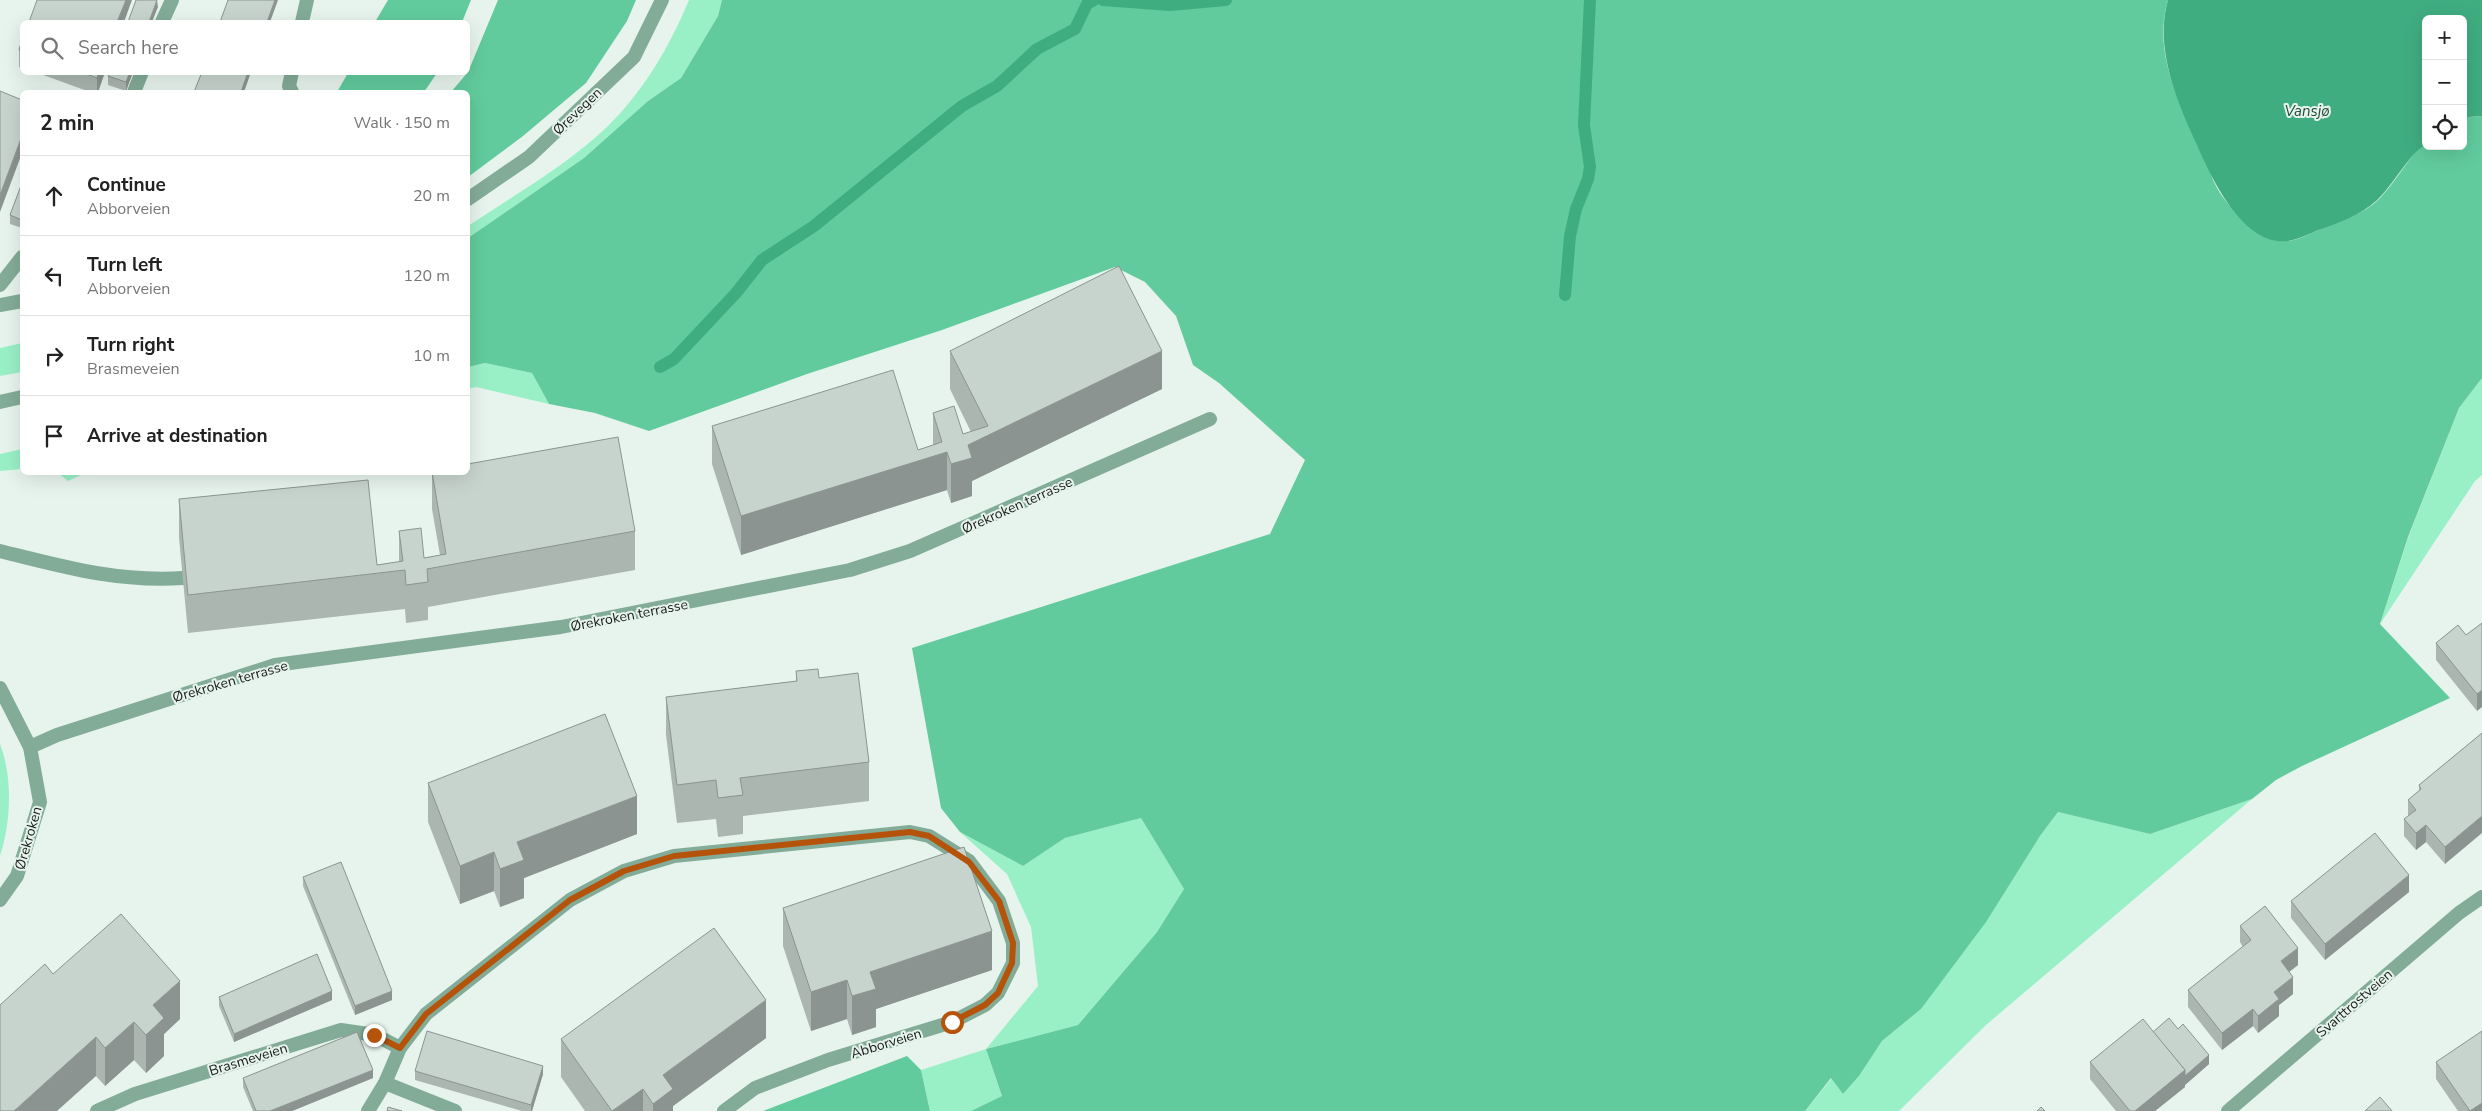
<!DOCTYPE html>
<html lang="en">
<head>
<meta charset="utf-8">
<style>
  :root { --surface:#fff; --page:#f2f2f2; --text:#222; --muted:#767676; --line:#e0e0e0 }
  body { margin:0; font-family:"Nunito Sans",sans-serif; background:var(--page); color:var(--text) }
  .controls { position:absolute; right:15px; top:15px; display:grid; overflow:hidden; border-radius:8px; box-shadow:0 5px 20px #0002 }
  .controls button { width:45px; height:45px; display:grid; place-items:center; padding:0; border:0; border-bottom:1px solid var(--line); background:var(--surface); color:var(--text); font:25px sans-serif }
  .stop { position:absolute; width:15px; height:15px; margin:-11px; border:4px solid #b45309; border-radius:50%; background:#fff }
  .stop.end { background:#b45309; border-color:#fff; box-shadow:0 1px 5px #0008 }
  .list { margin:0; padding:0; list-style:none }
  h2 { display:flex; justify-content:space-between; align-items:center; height:65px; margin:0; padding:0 20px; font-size:21px }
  h2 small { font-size:16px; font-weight:400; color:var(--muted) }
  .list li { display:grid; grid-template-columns:32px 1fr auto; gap:15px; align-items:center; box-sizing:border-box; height:80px; padding:0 20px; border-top:1px solid var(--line) }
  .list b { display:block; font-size:19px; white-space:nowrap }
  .list p { margin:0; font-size:16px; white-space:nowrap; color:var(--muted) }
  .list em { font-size:16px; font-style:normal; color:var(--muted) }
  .icon { flex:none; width:28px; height:28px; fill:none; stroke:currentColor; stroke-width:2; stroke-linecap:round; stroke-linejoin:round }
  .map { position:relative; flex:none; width:2482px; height:1111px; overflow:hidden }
  .search { position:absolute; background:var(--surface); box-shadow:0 5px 20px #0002; left:20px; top:20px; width:450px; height:55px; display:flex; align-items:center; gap:12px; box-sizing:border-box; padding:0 18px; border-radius:8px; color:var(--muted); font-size:19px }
  .panel { position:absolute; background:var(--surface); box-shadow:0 5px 20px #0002; left:20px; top:90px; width:450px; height:385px; border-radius:8px }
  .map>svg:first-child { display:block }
  .green { fill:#99f0c7 }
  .forest { fill:#61cb9d }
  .water { fill:#40ad81 }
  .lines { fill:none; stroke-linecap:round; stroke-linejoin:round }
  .stream { stroke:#40ad81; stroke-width:12 }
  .service { stroke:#83ac98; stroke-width:14 }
  .minor { stroke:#83ac98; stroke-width:14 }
  .tertiary { stroke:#83ac98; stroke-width:14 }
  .wall { fill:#abb6b0 }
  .shaded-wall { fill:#8b9490 }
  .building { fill:#c7d4cd; stroke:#8b9490 }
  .route { stroke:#b45309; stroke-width:6 }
  .labels { text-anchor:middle; stroke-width:4; stroke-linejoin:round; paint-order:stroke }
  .street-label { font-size:14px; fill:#191d1b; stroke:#e7f4ed }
  .water-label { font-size:15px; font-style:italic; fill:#214d3a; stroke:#e7f4ed }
</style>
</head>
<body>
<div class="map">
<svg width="2482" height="1111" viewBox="0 0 2482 1111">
  <rect width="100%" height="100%" fill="#e7f4ed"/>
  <g class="green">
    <path d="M689,0H722L718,16L681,78L648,101L584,158L468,238V226C514,195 566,166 607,127C643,92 670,46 689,0Z"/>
    <path d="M22,343V372L0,376V348Z"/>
    <path d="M485,363L532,373L549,404L476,387L468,389V367Z"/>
    <path d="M2482,378V475L2475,481L2380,624L2408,538L2459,408Z"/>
    <path d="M22,449V469L0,471V454Z"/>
    <path d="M58,473H85L68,481Z"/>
    <path d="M0,744C13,778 11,822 0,856Z"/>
    <path d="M2252,799L1986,1025L1899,1111H1805L1832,1078L1843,1094L1859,1076L1882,1041L1921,1009L2040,836L2058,812L2150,834Z"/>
    <path d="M1141,818L1184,889L1157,932L1078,1025L986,1049L1002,1096L971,1111H930L921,1070L986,1049L1038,986L1031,927L1007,874L960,832L1023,866L1065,838Z"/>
  </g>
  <g class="forest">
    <path d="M388,0H471L462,22H375Z"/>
    <path d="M498,0H636L627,21L586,83L523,136L468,177V92H451L468,72Z"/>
    <path d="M722,0H2168C2151,56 2184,113 2207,163C2210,169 2211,177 2215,184C2225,205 2260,242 2286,241C2297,241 2311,233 2321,229C2341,221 2366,213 2381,197C2396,181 2406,162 2421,146H2463V124L2468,117L2482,116V378L2459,408L2408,537L2380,624L2450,698L2302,766L2276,780L2252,799L2150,834L2058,812L2040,836L1986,922L1921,1009L1882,1041L1859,1076L1843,1094L1831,1078L1805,1111H971L1002,1096L986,1049L1078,1025L1157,932L1184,889L1141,818L1065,838L1023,866L960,832L941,808L912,648L1270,534L1305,460L1219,383L1193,365L1176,316L1145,282L1115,267L942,330L807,374L649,431L595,413L549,404L532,373L485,363L468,367V238L584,158L648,101L681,78L718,16Z"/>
    <path d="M348,73V72L437,73L424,92H337Z"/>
    <path d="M907,1056L921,1070L930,1111H763Z"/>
  </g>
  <path class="water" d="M2168,0H2482V116L2468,117L2463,124V19H2426V145C2415,147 2392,185 2382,195C2369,210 2345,221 2327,227C2314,231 2301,239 2288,241C2243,247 2211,177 2197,145C2177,102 2154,48 2168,0Z"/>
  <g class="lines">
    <g class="stream">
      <path d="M1103,0L1170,5L1226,0"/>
      <path d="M1565,295L1570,236L1576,209L1588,179L1590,167L1584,125L1590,0"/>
      <path d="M660,367L674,359L736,293L762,260L814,226L962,106L997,86L1037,49L1075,29L1087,4L1094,0"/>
    </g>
    <g class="service">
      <path d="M0,551C64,567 116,582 183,578"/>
      <path d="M385,1083L455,1111"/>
    </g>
    <g class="minor">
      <path d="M162,22L172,0"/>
      <path d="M302,22L307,0"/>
      <path d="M292,72L289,86L292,92"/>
      <path d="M134,92L142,72"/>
      <path d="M0,285L22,257"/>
      <path d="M0,305L22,301"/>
      <path d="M0,688L30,747L40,802L17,876L0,900"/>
      <path d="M30,747L57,735L275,665L561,627L850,570L910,551L1210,419"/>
      <path d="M97,1111L135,1094L341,1030L375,1035L400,1048"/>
      <path d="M368,1111L385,1083L400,1048L426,1014L570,900L624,871L674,856L910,832L929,836L969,861L999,901L1013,943V963L998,993L985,1005L952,1022L828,1060L755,1088L724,1111"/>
      <path d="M2228,1111L2459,913L2482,897"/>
    </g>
    <g class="tertiary">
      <path d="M468,199L529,157L634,57L662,0"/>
      <path d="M0,402L22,397"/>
    </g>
  </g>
  <g class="wall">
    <path d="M22,39V68L19,67V50Z"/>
    <path d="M35,72H105L98,92H90Z"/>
    <path d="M109,72H133L126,91L108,85V76Z"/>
    <path d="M22,183V228L10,224V215Z"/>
    <path d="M950,351L1162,389L972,481V496L951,503L947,490L741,555L712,464V426L918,450L933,445V413L963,434L971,432L950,389Z"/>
    <path d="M432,472L635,531V570L428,607V620L406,623L405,609L188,633L179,538V499L377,565L399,562V531L424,558L440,555L432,509Z"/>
    <path d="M2482,623L2477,711L2436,660V643L2466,635Z"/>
    <path d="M796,671L819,678L869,762V801L743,816V834L718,837L716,819L677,823L666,735V697L796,681Z"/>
    <path d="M2482,733L2445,864L2426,842L2416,850L2404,836V819L2408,817V800L2419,791V785Z"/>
    <path d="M428,783L637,834L524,878V898L500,907L494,891L460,904L428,822Z"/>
    <path d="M303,877L392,1000L355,1015L303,886Z"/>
    <path d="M2409,892L2325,960L2291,918V901Z"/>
    <path d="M783,908L992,970L876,1009V1027L852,1035L847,1019L811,1031L783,946Z"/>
    <path d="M2240,926L2298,965L2289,972L2293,994L2279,1005V1016L2258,1033L2253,1026L2222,1050L2188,1007V990L2243,947L2240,942Z"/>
    <path d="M53,974L180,1019L164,1034V1056L146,1073L134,1060L105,1086L96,1076Z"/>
    <path d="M219,997L332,1000L234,1042L219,1006Z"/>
    <path d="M2178,1029L2209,1064L2185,1085V1087L2155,1111H2116L2090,1079V1062L2153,1032Z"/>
    <path d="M766,1038L673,1106V1111H585L561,1077V1039Z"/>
    <path d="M2436,1062L2482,1111H2458L2436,1079Z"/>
    <path d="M415,1071L543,1074L532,1111H522L415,1080Z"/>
    <path d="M243,1078H373L292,1111H253L243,1087Z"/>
  </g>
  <g class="shaded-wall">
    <path d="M126,0H132L124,22H117Z"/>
    <path d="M157,0L158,7L152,22H149Z"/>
    <path d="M275,0H278L270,22H267Z"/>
    <path d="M99,72H105L98,92H97V78Z"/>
    <path d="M130,72H133L126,91V82Z"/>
    <path d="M248,72H251L244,92H241Z"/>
    <path d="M22,136V153L0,212V195Z"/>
    <path d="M1162,351V389L972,481V496L951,503V464L968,445Z"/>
    <path d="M947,452V490L741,555V516Z"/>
    <path d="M2482,690V707L2477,711V694Z"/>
    <path d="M637,796V834L524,878V898L500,907V869L517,842Z"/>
    <path d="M2482,816V833L2445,864V847Z"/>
    <path d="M2426,825V842L2416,850V833Z"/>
    <path d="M494,852V891L460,904V866Z"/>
    <path d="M2409,875V892L2325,960V944Z"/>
    <path d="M992,931V970L876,1009V1027L852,1035V996L870,972Z"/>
    <path d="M2298,948V965L2281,978V961Z"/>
    <path d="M2293,977V994L2279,1005V1016L2258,1033V1016L2274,992Z"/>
    <path d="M847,980V1019L811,1031V992Z"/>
    <path d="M180,981V1019L164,1034V1056L146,1073V1035L153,1005Z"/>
    <path d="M332,991V1000L234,1042V1034Z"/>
    <path d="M392,991V1000L355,1015V1006Z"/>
    <path d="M766,1000V1038L673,1106V1111H653V1104L663,1075Z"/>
    <path d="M2253,1009V1026L2222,1050V1033Z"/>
    <path d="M134,1022V1060L105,1086V1048Z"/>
    <path d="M96,1037V1076L57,1111H14Z"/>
    <path d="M2209,1055V1064L2185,1085V1087L2155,1111H2135L2185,1070Z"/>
    <path d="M543,1066V1074L532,1111H531V1105Z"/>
    <path d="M373,1070V1078L292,1111H270Z"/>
    <path d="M643,1089V1111H613Z"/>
    <path d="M2482,1103V1111H2470Z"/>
  </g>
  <g class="building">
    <path d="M37,0H126L117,22H29Z"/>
    <path d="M136,0H157L149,22H128Z"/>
    <path d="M228,0H275L267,22H220Z"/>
    <path d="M22,39V51L19,50Z"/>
    <path d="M81,72H99L97,78Z"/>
    <path d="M109,72H130L126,82L108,76Z"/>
    <path d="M202,72H248L241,92H194Z"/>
    <path d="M0,91L22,100V136L0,195Z"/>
    <path d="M22,183V220L10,215Z"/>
    <path d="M1119,266L1162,351L968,445L972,458L951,464L947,452L741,516L712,426L893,370L918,450L942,442L933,413L954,406L963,434L988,426L950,351Z"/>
    <path d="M618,437L635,531L427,569L428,582L406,585L405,570L188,595L179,499L368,480L377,565L403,561L399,531L421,528L424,558L446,554L432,472H468V464Z"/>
    <path d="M2482,623V690L2477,694L2436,643L2458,625L2466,635Z"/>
    <path d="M818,669L819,678L858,673L869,762L740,778L743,795L718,798L716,780L677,785L666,697L797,681L796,671Z"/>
    <path d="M605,714L637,796L517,842L524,860L500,869L494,852L460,866L428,783Z"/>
    <path d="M2482,733V816L2445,847L2426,825L2416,833L2404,819L2416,810L2408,800L2421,789L2419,785Z"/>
    <path d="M2375,833L2409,875L2325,944L2291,901Z"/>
    <path d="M964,847L992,931L870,972L876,989L852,996L847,980L811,992L783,908Z"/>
    <path d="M341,862L392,991L355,1006L303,877Z"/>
    <path d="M2265,906L2298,948L2281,961L2293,977L2274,992L2279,999L2258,1016L2253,1009L2222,1033L2188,990L2251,940L2240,926Z"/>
    <path d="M121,914L180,981L153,1005L164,1018L146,1035L134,1022L105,1048L96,1037L14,1111H0V1005L45,964L53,974Z"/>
    <path d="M714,928L766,1000L663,1075L673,1089L653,1104L643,1089L612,1111L561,1039Z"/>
    <path d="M317,954L332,991L234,1034L219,997Z"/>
    <path d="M2169,1018L2178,1029L2183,1024L2209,1055L2185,1076V1070L2153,1032Z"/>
    <path d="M2143,1019L2185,1070L2135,1111H2130L2090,1062Z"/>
    <path d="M427,1031L543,1066L531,1105L415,1071Z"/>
    <path d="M2482,1031V1103L2470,1111L2436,1062Z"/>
    <path d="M357,1032L373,1070L270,1111H256L243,1078Z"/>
    <path d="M2380,1097L2392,1111H2365Z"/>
    <path d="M388,1107L402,1111H387Z"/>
    <path d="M2041,1107L2045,1111H2037Z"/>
  </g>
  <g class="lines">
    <path class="route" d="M374,1035L400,1048L426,1014L570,900L624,871L674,856L910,832L929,836L969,862L999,901L1013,943L1012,963L998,993L985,1005L952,1022"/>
  </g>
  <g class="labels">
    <g class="street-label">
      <text transform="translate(577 111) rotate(-44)" y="5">Ørevegen</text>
      <text transform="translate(1017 505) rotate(-24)" y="5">Ørekroken terrasse</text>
      <text transform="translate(629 615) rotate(-11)" y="5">Ørekroken terrasse</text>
      <text transform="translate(230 681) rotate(-16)" y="5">Ørekroken terrasse</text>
      <text transform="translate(28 838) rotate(-74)" y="5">Ørekroken</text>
      <text transform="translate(2354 1003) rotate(-41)" y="5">Svarttrostveien</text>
      <text transform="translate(886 1043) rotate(-17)" y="5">Abborveien</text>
      <text transform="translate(248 1059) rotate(-17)" y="5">Brasmeveien</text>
    </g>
    <g class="water-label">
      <text x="2307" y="116">Vansjø</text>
    </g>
  </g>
</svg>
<div class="controls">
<button>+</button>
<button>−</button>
<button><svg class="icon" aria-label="locate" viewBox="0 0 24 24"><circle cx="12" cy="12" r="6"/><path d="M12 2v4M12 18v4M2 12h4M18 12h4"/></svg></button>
</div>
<div class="stop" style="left:952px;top:1022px"></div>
<div class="stop end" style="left:374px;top:1035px"></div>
<div class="search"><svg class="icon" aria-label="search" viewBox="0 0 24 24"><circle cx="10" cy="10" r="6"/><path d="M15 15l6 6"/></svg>Search here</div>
<section class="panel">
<h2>2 min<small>Walk · 150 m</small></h2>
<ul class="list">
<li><svg class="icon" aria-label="ahead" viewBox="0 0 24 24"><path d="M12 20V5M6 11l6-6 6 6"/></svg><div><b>Continue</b><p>Abborveien</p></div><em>20 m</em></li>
<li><svg class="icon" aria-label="left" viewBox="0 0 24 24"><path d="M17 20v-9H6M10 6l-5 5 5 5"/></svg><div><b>Turn left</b><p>Abborveien</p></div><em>120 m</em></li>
<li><svg class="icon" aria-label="right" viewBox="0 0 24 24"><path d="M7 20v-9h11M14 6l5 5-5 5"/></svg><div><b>Turn right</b><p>Brasmeveien</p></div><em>10 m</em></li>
<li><svg class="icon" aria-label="arrive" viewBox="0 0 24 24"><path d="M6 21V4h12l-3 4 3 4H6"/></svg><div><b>Arrive at destination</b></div></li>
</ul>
</section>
</div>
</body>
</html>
